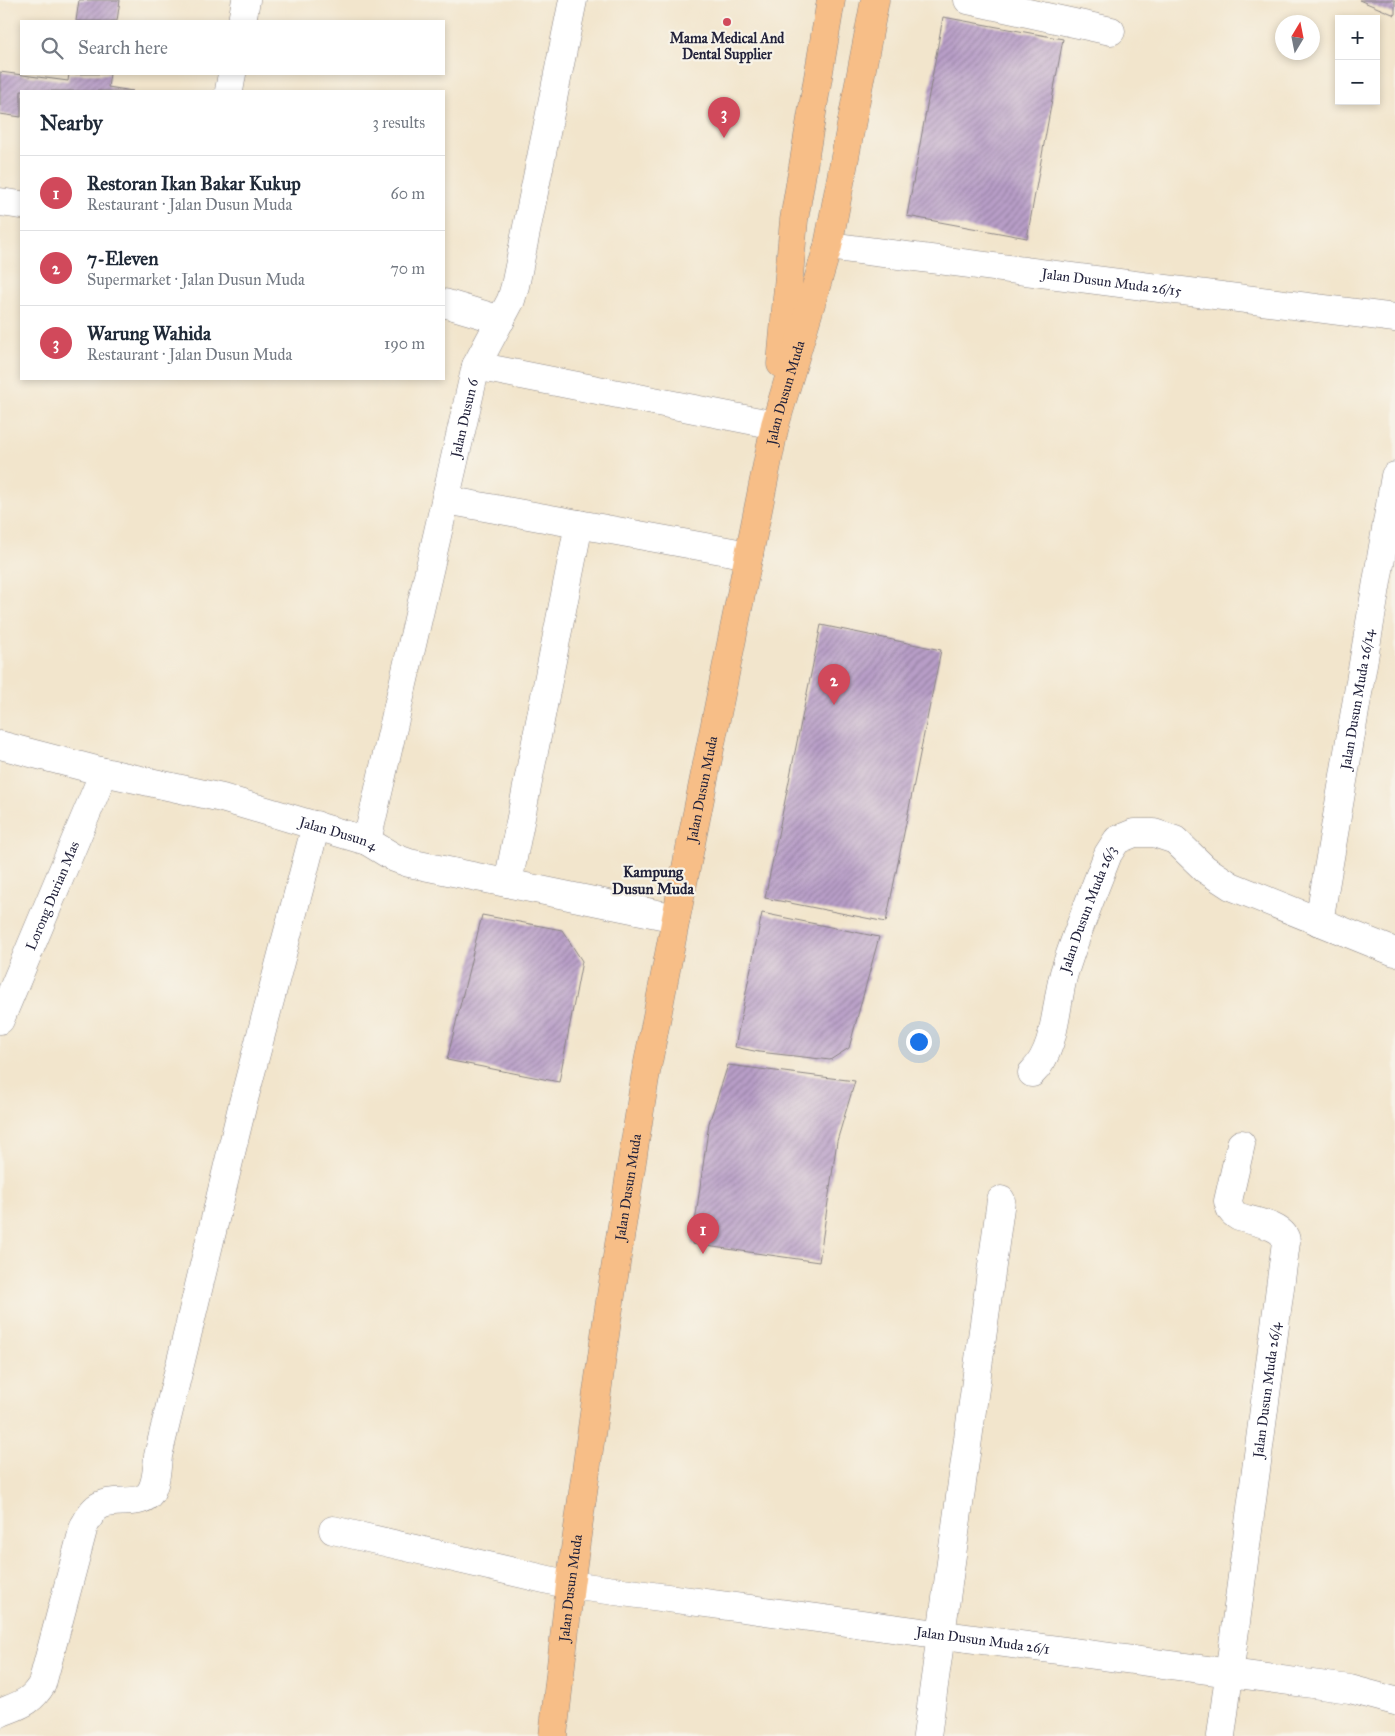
<!DOCTYPE html>
<html lang="en">
<head>
<meta charset="utf-8">
<style>
  :root { --surface:#fff; --page:#f2f2f3; --text:#1f2937; --muted:#747a83; --line:#e0e1e3; --accent:#d1495b }
  body { margin:0; font-family:"IM FELL Great Primer",serif; background:var(--page); color:var(--text) }
  .controls { position:absolute; right:15px; top:15px; display:grid; overflow:hidden; border-radius:0px; box-shadow:0 2px 8px #0003 }
  .controls button { width:45px; height:45px; display:grid; place-items:center; padding:0; border:0; border-bottom:1px solid var(--line); background:var(--surface); color:var(--text); font:25px sans-serif }
  .compass { position:absolute; left:1275px; top:15px; width:45px; height:45px; border-radius:50%; background:var(--surface); box-shadow:0 2px 8px #0003; rotate:10deg }
  .you { position:absolute; left:918px; top:1041px; width:18px; height:18px; margin:-12px; border:4px solid #fff; border-radius:50%; background:#1a73e8; box-shadow:0 0 0 8px #1a73e833 }
  .badge { display:grid; place-items:center; width:32px; height:32px; border-radius:50%; background:var(--accent); color:#fff; font-size:16px; font-weight:700 }
  .pin { position:absolute; translate:-50% -41px; filter:drop-shadow(0 1px 2px #0008) }
  .pin::after { content:''; position:absolute; top:26px; width:18px; height:15px; background:inherit; clip-path:polygon(0 0,100% 0,50% 100%) }
  .list { margin:0; padding:0; list-style:none }
  h2 { display:flex; justify-content:space-between; align-items:center; height:65px; margin:0; padding:0 20px; font-size:21px }
  h2 small { font-size:16px; font-weight:400; color:var(--muted) }
  .list li { display:grid; grid-template-columns:32px 1fr auto; gap:15px; align-items:center; box-sizing:border-box; height:75px; padding:0 20px; border-top:1px solid var(--line) }
  .list b { display:block; font-size:19px; white-space:nowrap }
  .list p { margin:0; font-size:16px; white-space:nowrap; color:var(--muted) }
  .list em { font-size:16px; font-style:normal; color:var(--muted) }
  .icon { flex:none; width:28px; height:28px; fill:none; stroke:currentColor; stroke-width:2; stroke-linecap:round; stroke-linejoin:round }
  .map { position:relative; flex:none; width:1395px; height:1736px; overflow:hidden }
  .search { position:absolute; background:var(--surface); box-shadow:0 2px 8px #0003; left:20px; top:20px; width:425px; height:55px; display:flex; align-items:center; gap:12px; box-sizing:border-box; padding:0 18px; border-radius:0px; color:var(--muted); font-size:19px }
  .panel { position:absolute; background:var(--surface); box-shadow:0 2px 8px #0003; left:20px; top:90px; width:425px; height:290px; border-radius:0px }
  .map>svg:first-child { display:block }
  .building { fill:url(#building-hatch) }
  .lines { fill:none; stroke-linecap:round; stroke-linejoin:round }
  .minor-casing { stroke:#8a8484; stroke-width:29 }
  .major-casing { stroke:#8a8484; stroke-width:29 }
  .minor { stroke:#fff; stroke-width:28 }
  .major { stroke:#f7be87; stroke-width:28 }
  .poi-dot { fill:#d1495b; stroke:#f7f3e8; stroke-width:2 }
  .labels { text-anchor:middle; stroke-width:4.5; stroke-linejoin:round; paint-order:stroke }
  .poi-label { font-size:14px; font-weight:bold; fill:#22223b; stroke:#f7f3e8 }
  .street-label { font-size:14px; fill:#22223b; stroke:#f7f3e8 }
  .neighbourhood-label { font-size:15px; font-weight:bold; fill:#22223b; stroke:#f7f3e8 }
</style>
</head>
<body>
<div class="map">
<svg width="1395" height="1736" viewBox="0 0 1395 1736">
  <defs>
    <pattern id="building-hatch" width="6" height="6" patternUnits="userSpaceOnUse" patternTransform="scale(1.25)"><rect width="6" height="6" fill="#b89ec7"/><path d="M-1 1l2-2M0 6l6-6M5 7l2-2" fill="none" stroke="#9580a3"/></pattern>
  </defs>
  <rect width="100%" height="100%" fill="#f7f3e8"/>
  <filter id="ink" filterUnits="userSpaceOnUse"><feTurbulence type="fractalNoise" baseFrequency=".02" numOctaves="2"/><feDisplacementMap in="SourceGraphic" scale="10" xChannelSelector="R" yChannelSelector="G"/><feConvolveMatrix kernelMatrix="1 2 1 2 8 2 1 2 1" color-interpolation-filters="sRGB"/></filter>
  <filter id="wash" filterUnits="userSpaceOnUse"><feTurbulence type="fractalNoise" baseFrequency=".0096" numOctaves="4" result="noise"/><feDisplacementMap in="SourceGraphic" scale="20" xChannelSelector="R" yChannelSelector="G"/><feGaussianBlur stdDeviation="1.12" result="paint"/><feColorMatrix in="noise" values="0 0 0 0 0 0 0 0 0 0 0 0 0 0 0 0 0 1.4 0 .05"/><feComposite in="paint" operator="in"/></filter>
  <g filter="url(#wash)">
    <rect width="100%" height="100%" fill="#f2e5cc"/>
    <g id="blocks">
      <g class="building">
        <path d="M79,0H120L117,21H76Z"/>
        <path d="M1359,0H1395V15Z"/>
        <path d="M943,17L1063,39L1027,238L907,216Z"/>
        <path d="M0,72L68,81L69,74H110L108,87L133,91H21V117L0,114Z"/>
        <path d="M821,625L941,650L886,922L765,898Z"/>
        <path d="M762,913L879,937L849,1048L830,1060L759,1052L735,1047Z"/>
        <path d="M482,915L562,930L582,961L559,1082L447,1060Z"/>
        <path d="M728,1065L855,1081L837,1141L819,1262L692,1244L709,1123Z"/>
      </g>
    </g>
  </g>
  <g filter="url(#ink)">
    <use href="#blocks" fill-opacity="0" stroke="#8a8484" stroke-width="1"/>
    <g class="lines">
      <g class="minor-casing">
        <g id="minor">
          <path d="M968,0L1111,31"/>
          <path d="M242,21L246,0"/>
          <path d="M229,91L232,74"/>
          <path d="M0,202L21,205"/>
          <path id="s1" d="M828,246L1395,318"/>
          <path d="M444,303L501,320"/>
          <path d="M476,366L775,425"/>
          <path d="M446,500L749,555"/>
          <path id="s2" d="M0,745L104,772L222,798L367,841L395,858L409,863L676,918"/>
          <path id="s3" d="M367,841L476,366L511,300L515,286L573,0"/>
          <path d="M508,883L579,524"/>
          <path id="s4" d="M1319,922L1395,476"/>
          <path id="s5" d="M0,1020L104,772"/>
          <path id="s6" d="M1032,1073C1057,1049 1055,1005 1064,973C1076,933 1093,893 1108,854L1117,840L1134,833H1154L1175,840L1205,869L1231,886L1395,952"/>
          <path id="s7" d="M333,1530L570,1585L1350,1689L1395,1701"/>
          <path d="M0,1713C19,1705 31,1703 42,1684L84,1526C89,1518 92,1509 101,1505C117,1497 146,1509 153,1487C157,1477 157,1466 158,1456L243,1103L316,825"/>
          <path d="M927,1736L1001,1200"/>
          <path id="s8" d="M1221,1736L1286,1242C1286,1226 1252,1221 1239,1217C1232,1213 1230,1210 1228,1201L1241,1144"/>
        </g>
      </g>
      <g class="major-casing">
        <g id="major">
          <path d="M781,364L794,220L831,0"/>
          <path id="s9" d="M553,1736L570,1585L607,1321L645,1078L676,918L775,425L828,246L875,0"/>
        </g>
      </g>
      <use href="#minor" class="minor"/>
      <use href="#major" class="major"/>
    </g>
  </g>
  <circle class="poi-dot" cx="727" cy="22" r="5"/>
  <g class="labels">
    <g class="poi-label">
      <text x="727" y="43">Mama Medical And<tspan x="727" dy="16">Dental Supplier</tspan></text>
    </g>
    <g class="street-label">
      <text dy="5" stroke="none"><textPath href="#s1" startOffset="286">Jalan Dusun Muda 26/15</textPath></text>
      <text dy="5" stroke="none"><textPath href="#s9" startOffset="1364">Jalan Dusun Muda</textPath></text>
      <text dy="5" stroke="none"><textPath href="#s3" startOffset="434">Jalan Dusun 6</textPath></text>
      <text dy="5" stroke="none"><textPath href="#s4" startOffset="226">Jalan Dusun Muda 26/14</textPath></text>
      <text dy="5" stroke="none"><textPath href="#s9" startOffset="959">Jalan Dusun Muda</textPath></text>
      <text dy="5" stroke="none"><textPath href="#s2" startOffset="350">Jalan Dusun 4</textPath></text>
      <text dy="5" stroke="none"><textPath href="#s5" startOffset="135">Lorong Durian Mas</textPath></text>
      <text dy="5" stroke="none"><textPath href="#s6" startOffset="175">Jalan Dusun Muda 26/3</textPath></text>
      <text dy="5" stroke="none"><textPath href="#s9" startOffset="554">Jalan Dusun Muda</textPath></text>
      <text dy="5" stroke="none"><textPath href="#s8" startOffset="349">Jalan Dusun Muda 26/4</textPath></text>
      <text dy="5" stroke="none"><textPath href="#s9" startOffset="149">Jalan Dusun Muda</textPath></text>
      <text dy="5" stroke="none"><textPath href="#s7" startOffset="660">Jalan Dusun Muda 26/1</textPath></text>
    </g>
    <g class="neighbourhood-label">
      <text x="653" y="877">Kampung<tspan x="653" dy="17">Dusun Muda</tspan></text>
    </g>
  </g>
</svg>
<div class="controls">
<button>+</button>
<button>−</button>
</div>
<svg class="compass" viewBox="-18 -18 36 36"><path d="M0-13l5 13h-10z" fill="#e53935"/><path d="M0 13l5-13h-10z" fill="#747a83"/></svg>
<div class="you"></div>
<div class="pin badge" style="left:703px;top:1254px">1</div>
<div class="pin badge" style="left:834px;top:705px">2</div>
<div class="pin badge" style="left:724px;top:138px">3</div>
<div class="search"><svg class="icon" aria-label="search" viewBox="0 0 24 24"><circle cx="10" cy="10" r="6"/><path d="M15 15l6 6"/></svg>Search here</div>
<section class="panel">
<h2>Nearby<small>3 results</small></h2>
<ul class="list">
<li><span class="badge">1</span><div><b>Restoran Ikan Bakar Kukup</b><p>Restaurant · Jalan Dusun Muda</p></div><em>60 m</em></li>
<li><span class="badge">2</span><div><b>7-Eleven</b><p>Supermarket · Jalan Dusun Muda</p></div><em>70 m</em></li>
<li><span class="badge">3</span><div><b>Warung Wahida</b><p>Restaurant · Jalan Dusun Muda</p></div><em>190 m</em></li>
</ul>
</section>
</div>
</body>
</html>
